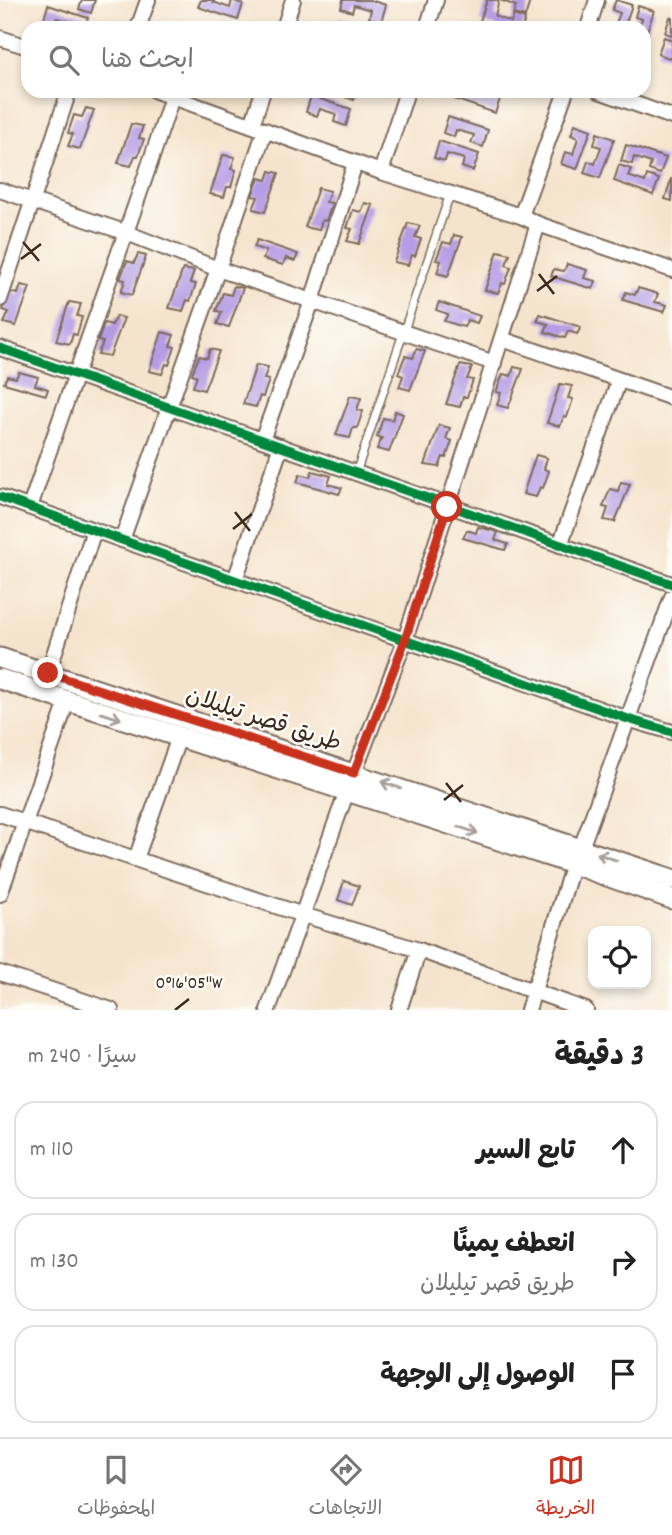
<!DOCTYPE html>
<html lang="ar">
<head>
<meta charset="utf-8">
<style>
  :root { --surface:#fff; --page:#f2f2f2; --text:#222; --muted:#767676; --line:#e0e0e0; --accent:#c8321e }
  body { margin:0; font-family:Dekko,"Playpen Sans Arabic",sans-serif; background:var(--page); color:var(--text); direction:rtl }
  .controls { position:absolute; right:21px; bottom:21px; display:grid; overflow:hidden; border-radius:14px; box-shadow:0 4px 10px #0003 }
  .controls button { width:63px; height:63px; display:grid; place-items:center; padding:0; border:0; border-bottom:2px solid var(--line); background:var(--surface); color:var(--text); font:35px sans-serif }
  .stop { position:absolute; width:21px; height:21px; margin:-16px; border:5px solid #c8321e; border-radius:50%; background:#fff }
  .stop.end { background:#c8321e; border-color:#fff; box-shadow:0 2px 7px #0008 }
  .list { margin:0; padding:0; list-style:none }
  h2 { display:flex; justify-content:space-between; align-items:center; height:91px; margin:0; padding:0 28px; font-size:30px }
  h2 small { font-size:23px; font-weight:400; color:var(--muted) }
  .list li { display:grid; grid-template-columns:46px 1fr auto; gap:21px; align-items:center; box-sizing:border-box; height:98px; margin:0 14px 14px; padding:0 14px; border:2px solid var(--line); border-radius:21px }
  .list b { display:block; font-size:26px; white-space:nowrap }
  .list p { margin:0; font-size:23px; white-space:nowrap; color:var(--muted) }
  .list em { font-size:23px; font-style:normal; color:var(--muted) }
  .icon { flex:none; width:38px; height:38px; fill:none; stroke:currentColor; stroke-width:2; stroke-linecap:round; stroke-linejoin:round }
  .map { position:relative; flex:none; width:672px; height:1010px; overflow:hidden; direction:ltr }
  .search { position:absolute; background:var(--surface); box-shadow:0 4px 10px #0003; left:21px; right:21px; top:21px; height:77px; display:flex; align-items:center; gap:18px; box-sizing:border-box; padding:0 24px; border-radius:21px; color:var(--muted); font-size:26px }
  .sheet { height:427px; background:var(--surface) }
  nav { display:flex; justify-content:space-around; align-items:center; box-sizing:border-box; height:98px; border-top:2px solid var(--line); background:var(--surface); font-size:19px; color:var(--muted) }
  nav a { display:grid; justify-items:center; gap:4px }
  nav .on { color:var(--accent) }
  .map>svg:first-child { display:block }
  .building { fill:#b59de5 }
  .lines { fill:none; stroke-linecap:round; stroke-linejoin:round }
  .lane-casing { stroke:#7c6b5b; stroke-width:10 }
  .street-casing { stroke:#7c6b5b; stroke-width:18 }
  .secondary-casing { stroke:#7c6b5b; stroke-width:23 }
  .lane { stroke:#fff; stroke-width:7 }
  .street { stroke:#fff; stroke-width:14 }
  .secondary { stroke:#fff; stroke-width:19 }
  .cycleway-casing { stroke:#fdfcf7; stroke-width:13 }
  .cycleway { stroke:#00873e; stroke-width:9 }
  .oneway { stroke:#a79f9a }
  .route { stroke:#c8321e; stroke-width:9 }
  .ticks { fill:none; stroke:#3b2a1e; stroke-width:2.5 }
  .labels { text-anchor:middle; stroke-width:5; stroke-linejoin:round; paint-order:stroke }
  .street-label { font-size:24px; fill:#3b2a1e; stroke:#fdfcf7 }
  .ticks-label { font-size:18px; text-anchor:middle; fill:#3b2a1e; stroke:#fdfcf7; stroke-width:5; stroke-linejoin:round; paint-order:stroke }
</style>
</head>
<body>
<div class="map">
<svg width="672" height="1010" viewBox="0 0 672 1010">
  <rect width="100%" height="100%" fill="#fdfcf7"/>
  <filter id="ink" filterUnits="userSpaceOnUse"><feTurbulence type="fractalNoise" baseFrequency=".0143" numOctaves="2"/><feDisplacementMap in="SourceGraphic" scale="14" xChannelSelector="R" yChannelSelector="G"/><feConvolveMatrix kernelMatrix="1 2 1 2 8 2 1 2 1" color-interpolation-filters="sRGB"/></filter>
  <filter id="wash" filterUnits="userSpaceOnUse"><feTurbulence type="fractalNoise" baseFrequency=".00686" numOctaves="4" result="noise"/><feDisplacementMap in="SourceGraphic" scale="28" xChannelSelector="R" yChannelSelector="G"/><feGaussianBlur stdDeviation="1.57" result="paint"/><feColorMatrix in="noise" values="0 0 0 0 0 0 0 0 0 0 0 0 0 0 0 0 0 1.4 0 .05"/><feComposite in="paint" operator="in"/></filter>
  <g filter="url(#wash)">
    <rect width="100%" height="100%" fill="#f5e4cd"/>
    <g id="blocks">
      <g class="building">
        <path d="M82,0H95L91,13L79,9Z"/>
        <path d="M201,0H214L213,2L230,8L232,0L243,4L238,20L198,7Z"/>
        <path d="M343,0H370L386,5L381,22L369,18L371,10L354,5L352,12L341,8Z"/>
        <path d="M487,0H499L495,16L511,22L514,15L525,19L522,28H500L480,21Z"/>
        <path d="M500,0H528L530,1L525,17L513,14L516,6Z"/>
        <path d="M616,0L632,5L624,28H614L620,13L612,10Z"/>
        <path d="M48,5L88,18L85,28H72L74,23L57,18L54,25L43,22Z"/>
        <path d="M638,6L654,11L644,40V28H639L642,19L635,17Z"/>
        <path d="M670,17L672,18V35L665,33Z"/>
        <path d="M338,18L368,27V28H335Z"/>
        <path d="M664,37L672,40V59L658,54Z"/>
        <path d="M344,91H357L354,100L342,96Z"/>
        <path d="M457,91H470L469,94L482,98L483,96L487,97L488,92L503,91L495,113L454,99Z"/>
        <path d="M311,96L351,109L346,126L334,122L336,114L320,109L317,116L306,112Z"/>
        <path d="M86,108L94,110L80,149L68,146L73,134L68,133L74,115L82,117Z"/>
        <path d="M448,117L488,130L483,147L471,143L474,135L456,130L454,137L443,133Z"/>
        <path d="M131,124L143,126L139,138L144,139L138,156H135L131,166L118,163Z"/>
        <path d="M575,124L591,130L577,169L561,164L565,152L573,154L578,138L571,135Z"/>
        <path d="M597,133L614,139L600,178L584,173L588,161L595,164L601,147L594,145Z"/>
        <path d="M439,141L479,154L473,171L462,167L464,159L447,154L445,161L434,158Z"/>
        <path d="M626,145L666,158L660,174L649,170L651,163L634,157L632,164L621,161Z"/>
        <path d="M223,155L235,157L231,169L236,170L231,187H227L224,197L210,194Z"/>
        <path d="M619,165L631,169L628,176L645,182L647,175L659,179L653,195L614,181Z"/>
        <path d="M270,171L279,173L265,212L253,209L258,197L252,196L259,178L267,180Z"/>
        <path d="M671,179H672V201L665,199Z"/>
        <path d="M318,188L330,191L326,202L332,203L326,221L322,220L319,230L305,227Z"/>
        <path d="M365,203L373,205L359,244L347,241L352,229L347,228L353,210L361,212Z"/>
        <path d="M408,223L420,226L415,237L421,239L415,256L412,255L408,265L394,262Z"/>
        <path d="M454,235L462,237L448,276L437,273L441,261L436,260L443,242L451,244Z"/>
        <path d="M257,240L298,254L295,261L286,258L283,265L263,259L266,251L254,247Z"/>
        <path d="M498,251L510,254L506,265L511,267L505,284L502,283L498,293L485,290Z"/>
        <path d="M138,254L146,256L132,295L121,292L125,280L120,279L127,261L134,263Z"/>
        <path d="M567,264L587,270L584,278L596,281L593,289L551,276L554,269L564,271Z"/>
        <path d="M183,269L194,271L190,283L196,284L190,301L187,300L183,311L169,308Z"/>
        <path d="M21,285L30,287L16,326L4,323L9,312L3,310L10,292L18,294Z"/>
        <path d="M234,286L243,288L229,327L217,324L222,312L216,311L223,293L231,295Z"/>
        <path d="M638,288L658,294L655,302L667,305L664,312L623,300L626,292L635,295Z"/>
        <path d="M69,302L81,304L77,316L82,317L77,335L73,334L70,344L56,341Z"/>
        <path d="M439,302L480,316L477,323L467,320L464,327L444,321L448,314L436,310Z"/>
        <path d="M540,314L581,327L577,334L568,331L565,338L545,332L548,324L537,321Z"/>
        <path d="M116,316L124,318L110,356L98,354L103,342L98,341L104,323L112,325Z"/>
        <path d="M162,332L174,335L170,346L175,347L169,365L166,364L162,374L149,371Z"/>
        <path d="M210,349L219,351L204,390L193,387L197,376L192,374L199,356L207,358Z"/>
        <path d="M416,349L425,351L410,390L399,387L403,376L398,374L405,356L413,358Z"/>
        <path d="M256,365L268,367L264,379L269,380L263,397L260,396L256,407L243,404Z"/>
        <path d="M460,365L472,367L467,379L473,380L467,397H463L460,407L446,404Z"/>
        <path d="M514,367L523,369L508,408L497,405L501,393L496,392L503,374L511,376Z"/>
        <path d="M19,372L38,377L35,385L48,389L46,395L4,383L7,376L16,378Z"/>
        <path d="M560,384L572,386L568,398L573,399L567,417L564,416L560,426L547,423Z"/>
        <path d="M350,396L361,398L357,410L363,411L357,428H353L350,438L336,435Z"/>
        <path d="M395,411L403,414L389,452L377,449L382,438L377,437L383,418L392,420Z"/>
        <path d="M439,425L450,428L446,439L452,441L446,458L443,457L439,467L425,465Z"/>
        <path d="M536,455L547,458L544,469L549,471L543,488L540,487L536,497L523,494Z"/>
        <path d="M312,471L331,476L328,484L342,488L339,494L297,482L300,474L310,477Z"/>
        <path d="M621,482L630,484L615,522L604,520L608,508L603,507L610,489L618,491Z"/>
        <path d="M478,527L498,532L495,540L508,544L505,550L463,538L467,530L476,533Z"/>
        <path d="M344,881L359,886L352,905L338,900Z"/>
      </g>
    </g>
  </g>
  <g filter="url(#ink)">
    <use href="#blocks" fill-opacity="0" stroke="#7c6b5b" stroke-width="2"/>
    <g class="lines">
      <g class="lane-casing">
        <path id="lane" d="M356,473L450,194"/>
      </g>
      <g class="street-casing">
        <g id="street">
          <path d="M138,28L148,0"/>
          <path d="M284,28L293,0"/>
          <path d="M427,28L436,0"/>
          <path d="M588,28L597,0"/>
          <path d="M0,38L28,47"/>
          <path d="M156,91L381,172L521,216L538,224L672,270"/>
          <path d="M599,91L672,117"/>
          <path d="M252,125L263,91"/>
          <path d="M381,172L407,91"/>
          <path d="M0,190L127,233L218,269L494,363"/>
          <path d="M521,216L566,91"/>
          <path d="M0,299L69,91"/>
          <path d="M502,339L672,398"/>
          <path d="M0,348L672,584"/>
          <path d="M262,440L312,301L355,163"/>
          <path d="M0,497L628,719L672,732"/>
          <path d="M30,507C76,370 127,235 172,97"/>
          <path d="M122,540L218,269L265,130"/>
          <path d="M560,545L619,380"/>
          <path d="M235,580L281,446"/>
          <path d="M48,673L94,530"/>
          <path d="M354,773L405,640L538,224"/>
          <path d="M0,814L303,915L419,950L586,1010"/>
          <path d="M581,848L672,597"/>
          <path d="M136,859L179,737"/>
          <path d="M0,894L67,702"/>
          <path d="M0,973L111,1010"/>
          <path d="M268,1010L347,791"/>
          <path d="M399,1010L419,950"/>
          <path d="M528,1010L573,864"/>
        </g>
      </g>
      <g class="secondary-casing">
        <g id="secondary">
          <path d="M0,658L672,879"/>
          <path d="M0,679L573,864L672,899"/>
        </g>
      </g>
      <use href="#lane" class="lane"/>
      <use href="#street" class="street"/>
      <use href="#secondary" class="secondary"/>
      <g class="cycleway-casing">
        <g id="cycleway">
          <path d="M0,348L672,584"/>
          <path d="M0,497L628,719L672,732"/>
        </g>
      </g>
      <use href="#cycleway" class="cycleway"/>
    </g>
    <defs><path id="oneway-shaft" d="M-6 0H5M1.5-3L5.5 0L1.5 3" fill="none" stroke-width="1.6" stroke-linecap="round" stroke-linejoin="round" transform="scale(1.75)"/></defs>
    <g class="oneway">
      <use href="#oneway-shaft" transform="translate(111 716) rotate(17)"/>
      <use href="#oneway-shaft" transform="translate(391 785) rotate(-162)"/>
      <use href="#oneway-shaft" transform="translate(468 830) rotate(18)"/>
      <use href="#oneway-shaft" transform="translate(607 857) rotate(-161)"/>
    </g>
  </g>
  <g class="lines" filter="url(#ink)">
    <path class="route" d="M48,673L354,773L405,640L447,507"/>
  </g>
  <path class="ticks" d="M23,242L39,261M21,259L41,244M539,274L554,294M537,291L557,276M235,512L250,531M233,529L252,514M446,783L461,802M444,800L463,785M175,1010L189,999"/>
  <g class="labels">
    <g class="street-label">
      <text transform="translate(264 718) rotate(18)" y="8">طريق قصر تيليلان</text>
    </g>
  </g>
  <g class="ticks-label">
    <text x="189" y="988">0°16'05"W</text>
  </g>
</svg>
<div class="controls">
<button><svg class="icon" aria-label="locate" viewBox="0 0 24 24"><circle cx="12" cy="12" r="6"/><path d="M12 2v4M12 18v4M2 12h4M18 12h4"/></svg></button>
</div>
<div class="stop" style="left:447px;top:507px"></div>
<div class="stop end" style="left:48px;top:673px"></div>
<div class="search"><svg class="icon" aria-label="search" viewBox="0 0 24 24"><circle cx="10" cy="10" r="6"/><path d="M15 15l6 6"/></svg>ابحث هنا</div>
</div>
<section class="sheet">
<h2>3 دقيقة<small>سيرًا · 240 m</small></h2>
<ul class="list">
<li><svg class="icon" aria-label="ahead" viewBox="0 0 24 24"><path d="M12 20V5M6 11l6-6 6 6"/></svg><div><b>تابع السير</b></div><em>110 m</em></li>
<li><svg class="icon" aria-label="right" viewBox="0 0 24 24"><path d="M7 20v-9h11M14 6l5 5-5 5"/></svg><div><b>انعطف يمينًا</b><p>طريق قصر تيليلان</p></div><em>130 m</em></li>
<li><svg class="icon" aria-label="arrive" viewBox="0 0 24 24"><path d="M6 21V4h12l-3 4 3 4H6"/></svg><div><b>الوصول إلى الوجهة</b></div></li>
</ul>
</section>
<nav>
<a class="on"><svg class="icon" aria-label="map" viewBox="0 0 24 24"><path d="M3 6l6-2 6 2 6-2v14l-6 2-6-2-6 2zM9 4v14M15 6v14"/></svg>الخريطة</a>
<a><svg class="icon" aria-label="directions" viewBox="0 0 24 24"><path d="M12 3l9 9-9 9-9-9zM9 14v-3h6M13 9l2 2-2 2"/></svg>الاتجاهات</a>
<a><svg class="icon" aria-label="saved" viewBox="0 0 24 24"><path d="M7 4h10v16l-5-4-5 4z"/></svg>المحفوظات</a>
</nav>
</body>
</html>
